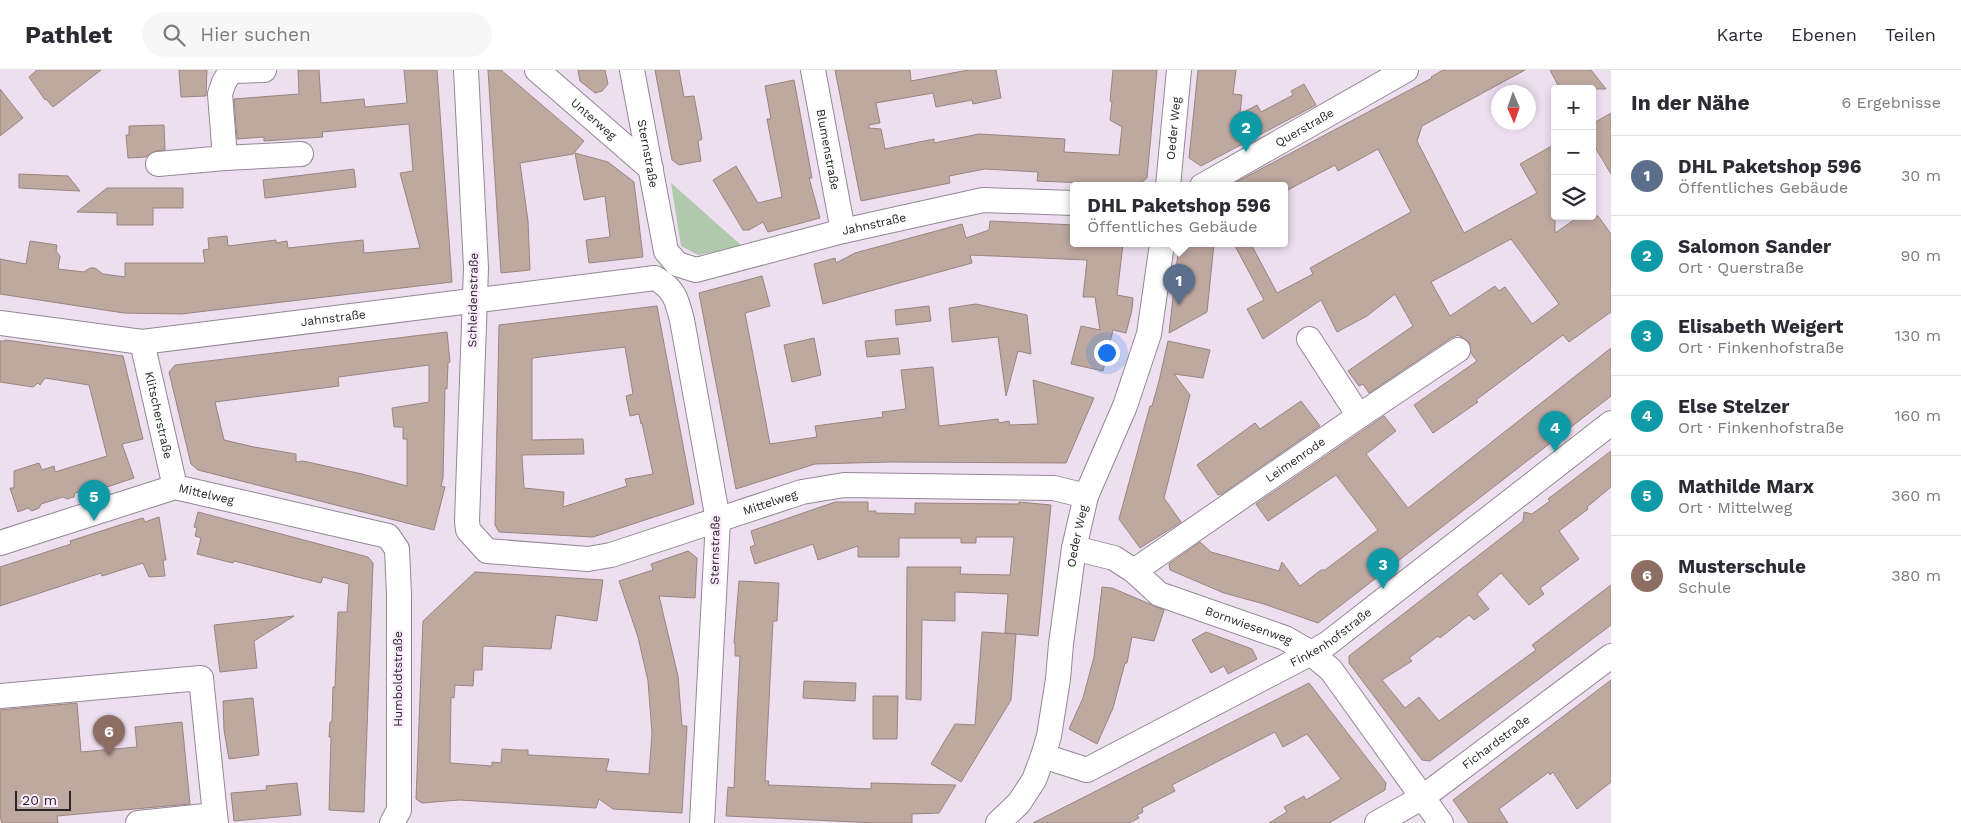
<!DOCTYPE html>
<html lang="de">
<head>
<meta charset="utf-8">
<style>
  :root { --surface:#fff; --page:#f7f7f7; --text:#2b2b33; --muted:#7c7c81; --line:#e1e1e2; --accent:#528315 }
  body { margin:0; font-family:"Work Sans",sans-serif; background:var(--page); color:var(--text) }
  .controls { position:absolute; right:15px; top:15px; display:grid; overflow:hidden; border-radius:5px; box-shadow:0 2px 8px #0003 }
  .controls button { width:45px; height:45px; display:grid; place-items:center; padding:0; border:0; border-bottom:1px solid var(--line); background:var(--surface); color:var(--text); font:25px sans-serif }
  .compass { position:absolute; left:1491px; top:15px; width:45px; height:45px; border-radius:50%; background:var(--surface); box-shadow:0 2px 8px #0003; rotate:178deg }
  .scale { position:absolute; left:15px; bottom:12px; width:56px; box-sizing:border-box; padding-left:5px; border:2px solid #2a252b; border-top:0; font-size:14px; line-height:18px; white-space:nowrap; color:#2a252b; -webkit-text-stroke:4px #fbecfd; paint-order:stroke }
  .you { position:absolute; left:1106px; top:282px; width:18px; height:18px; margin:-12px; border:4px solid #fff; border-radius:50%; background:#1a73e8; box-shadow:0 0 0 8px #1a73e833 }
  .badge { display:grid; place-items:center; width:32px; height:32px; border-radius:50%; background:var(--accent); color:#fff; font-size:16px; font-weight:700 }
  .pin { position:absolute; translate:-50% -41px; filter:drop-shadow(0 1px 2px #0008) }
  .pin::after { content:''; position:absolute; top:26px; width:18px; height:15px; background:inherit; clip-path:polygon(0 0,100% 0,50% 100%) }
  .popup { position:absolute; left:1070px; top:112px; width:218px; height:65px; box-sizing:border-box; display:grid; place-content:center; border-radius:5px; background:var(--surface); filter:drop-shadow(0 1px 4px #0005); font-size:16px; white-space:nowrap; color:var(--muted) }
  .popup b { font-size:19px; color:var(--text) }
  .popup::after { content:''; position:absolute; left:50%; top:100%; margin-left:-10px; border:10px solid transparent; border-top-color:var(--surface) }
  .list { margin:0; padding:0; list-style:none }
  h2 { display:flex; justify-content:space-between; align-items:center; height:65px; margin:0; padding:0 20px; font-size:21px }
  h2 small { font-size:16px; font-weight:400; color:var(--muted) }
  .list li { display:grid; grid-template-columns:32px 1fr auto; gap:15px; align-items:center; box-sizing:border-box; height:80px; padding:0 20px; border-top:1px solid var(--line) }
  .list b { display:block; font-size:19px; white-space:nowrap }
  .list p { margin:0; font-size:16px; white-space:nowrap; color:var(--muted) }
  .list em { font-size:16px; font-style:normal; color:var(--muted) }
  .icon { flex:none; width:28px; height:28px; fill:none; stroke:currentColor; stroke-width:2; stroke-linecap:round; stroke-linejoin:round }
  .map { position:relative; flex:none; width:1611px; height:753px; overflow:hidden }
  header { display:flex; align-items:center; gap:30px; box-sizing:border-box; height:70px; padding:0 25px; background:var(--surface); border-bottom:1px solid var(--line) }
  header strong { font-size:24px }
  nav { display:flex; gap:28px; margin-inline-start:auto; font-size:18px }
  .search { width:350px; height:45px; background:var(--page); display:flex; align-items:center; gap:12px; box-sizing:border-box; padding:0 18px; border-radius:28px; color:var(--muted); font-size:19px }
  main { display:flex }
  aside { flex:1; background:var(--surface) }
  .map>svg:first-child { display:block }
  .green { fill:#b0c8ab }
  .building { fill:#bea9a1; stroke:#99847e; fill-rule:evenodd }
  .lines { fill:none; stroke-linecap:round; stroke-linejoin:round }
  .minor-casing { stroke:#948796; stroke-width:26 }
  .minor { stroke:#fff; stroke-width:24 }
  .labels { text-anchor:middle; stroke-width:5; stroke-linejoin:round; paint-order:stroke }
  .street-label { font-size:12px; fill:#2a252b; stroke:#fbecfd }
</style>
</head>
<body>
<header>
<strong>Pathlet</strong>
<div class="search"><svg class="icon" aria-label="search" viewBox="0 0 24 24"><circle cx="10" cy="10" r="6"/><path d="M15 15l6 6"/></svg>Hier suchen</div>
<nav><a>Karte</a><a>Ebenen</a><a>Teilen</a></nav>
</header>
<main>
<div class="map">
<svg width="1611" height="753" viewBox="0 0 1611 753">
  <rect width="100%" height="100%" fill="#eddff0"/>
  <path class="green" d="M671,113L742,176L698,185L681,176Z"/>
  <g class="building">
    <path d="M37,0H101L53,37L46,29L45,30L29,7Z"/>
    <path d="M179,0H207L206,26L181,27Z"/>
    <path d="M298,0H319L321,33L364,29L365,37L407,33L404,0H437L452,212L181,244L124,243L0,224V189L26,194L30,171L57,175L56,181L60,186L58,199L84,202L90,198H95L103,204L125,207V193H205L203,180L209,179L208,168L227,166L228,176L276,170V173L287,171L288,178L363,170L364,183L420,178L400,103L413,101L409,54L322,62L323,67L264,71V67L237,69L234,29L299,24Z"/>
    <path d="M488,0H501L584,71L573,84L520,93L528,151L530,200L501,203Z"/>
    <path d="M578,0H605L608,14L602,21L595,23L580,11Z"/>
    <path d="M655,0H679L684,27L694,26L702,69L698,71L701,91L679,95L672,90Z"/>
    <path d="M835,0H910L911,11L968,0H996L1001,28L973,34L972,30L936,37L933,23L876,33L880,53L869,55V58L881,59L885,79L934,69V73L979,64L1065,69L1064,82L1119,85L1122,57L1110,50L1112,32L1110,31L1113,0H1157L1147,108L1138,115L1037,111L1038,102L985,99L949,106L950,113L861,131Z"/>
    <path d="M1198,0H1236L1233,24L1242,25L1240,44L1257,35L1261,42L1293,25L1291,21L1304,14L1316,35L1201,96L1189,88Z"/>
    <path d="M1443,0H1525L1422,56L1417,71L1464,163L1537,123L1520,94L1555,74V163L1580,146H1598L1611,164V242L1569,272L1563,265L1476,330L1478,332L1433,363L1414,335L1477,291L1471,283L1469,272L1458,265L1451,268L1369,323L1363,314L1359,316L1348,301L1413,256L1395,224L1367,246L1337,262L1321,230L1263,269L1247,239L1264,230L1234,174H1251L1277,223L1313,204L1310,198L1411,142L1378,79L1338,101L1335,95L1284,122V116H1229L1432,8L1431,7ZM1511,169L1559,234L1532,254L1505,217L1499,221L1495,216L1450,246L1431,212Z"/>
    <path d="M1550,0H1591L1606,19H1560Z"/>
    <path d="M794,10L812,108H809L820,148L768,162L763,152L749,160H743L713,110L736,96L758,133L782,127L767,49H771L765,16Z"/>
    <path d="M0,19L23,48L0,66Z"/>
    <path d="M1611,43V104L1592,72L1594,66L1592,63V54Z"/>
    <path d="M164,55L165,80L155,81L146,87L128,88L126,65H129V56Z"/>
    <path d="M575,83L608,92L634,112L643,187L589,193L586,170L610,167L605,126L584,130Z"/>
    <path d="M354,99L356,117L265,128L263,110Z"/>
    <path d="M19,104L68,106L80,121L19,118Z"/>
    <path d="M107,118H183V138H153V155H117V143L77,142Z"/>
    <path d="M990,151L1074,155V174H1123L1117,225L1133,228L1132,240L1126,263L1113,260L1103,301L1071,294L1081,256L1100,260L1095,227H1083L1087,190L970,185L972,193L823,234L814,194L835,188L836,193L855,183L962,154L966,168L989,160Z"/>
    <path d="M1179,174H1214L1207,242L1169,263Z"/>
    <path d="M762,206L770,236L745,243L770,374L817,367L815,356L883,347L882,342L906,339L901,300L933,297L939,356L998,349L999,353L1009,351L1010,355L1038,354L1033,310L1094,328L1066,393L890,392L815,394L736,419L699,223Z"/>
    <path d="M976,234L1027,245L1031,284L1018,281L1006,326L998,267L952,272L949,238Z"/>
    <path d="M657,236L694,434L593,467L499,462L495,455L499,255ZM625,277L633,324L626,326L630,346L639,344L641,354L642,353L653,404L625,409L627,416L563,437L564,422L524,418L522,385L584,384L583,369L532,370V288Z"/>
    <path d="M929,236L931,251L896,255L895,240Z"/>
    <path d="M447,262L450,292L448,293L447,319L445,318L443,408L441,416L445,417L434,460L198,400L191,394L169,302L175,295ZM429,295V332L392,338L394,357H403V369H407V416L362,404L303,391L296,392V384L254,377L224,370L215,332L339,316L338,307Z"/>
    <path d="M814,268L821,305L792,312L784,275Z"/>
    <path d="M898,268L900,284L867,287L865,271Z"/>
    <path d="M5,270L123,286L143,369L122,374L134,408L104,418L103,414L75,423L74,427L67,429L63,427L41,434L39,438L32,441L28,438L18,442L10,418H14V401L39,393L42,400L54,396L55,402L107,386L89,315L45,308L40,315L38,313L33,317L0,312V271H5Z"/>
    <path d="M1168,271L1210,280L1203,308L1174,304L1190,325L1164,428L1181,452L1140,478L1119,449L1150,336H1152L1159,311Z"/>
    <path d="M1611,278V326L1318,553L1264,534L1224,523L1170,500L1169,494L1200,472L1211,482L1279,501L1282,492L1300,516L1321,500H1325L1378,460L1336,405L1268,451L1256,434L1384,346L1396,361L1366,384L1408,438Z"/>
    <path d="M1301,331L1320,356L1222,424L1218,425L1197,395L1255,353L1260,359Z"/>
    <path d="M1611,381V417L1587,437L1588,439L1559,461L1579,489L1540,518L1544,524L1529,535L1501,503L1477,524L1489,539L1474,550L1469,545L1440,568L1438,566L1409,588L1412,591L1382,610L1405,638L1419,627L1439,651L1536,580L1532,575L1611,515V555L1430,691L1422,690L1349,593V586L1523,451L1524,442L1532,444L1550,431L1548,429Z"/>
    <path d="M835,432H868V441H876L875,443L915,444V433L1019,434V432L1051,435L1038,566L1005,563L1008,524L955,522V551L922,550L921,630L906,629L907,497H961L960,504L1010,505L1014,467H976V473H961V468H899V487H858V476L818,490L813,474L755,494L750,477L755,475L751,461Z"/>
    <path d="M198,442L368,487L373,493L364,742L329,740L331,667H329L330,652L332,651L333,617H335L338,542H347L349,514L323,507L321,513L234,491L233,493L197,484L201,468L195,466L197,458L194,457Z"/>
    <path d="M159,447L166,490H163L165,506L149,507L143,493L102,506L101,503L0,536V497L71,474L70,471L123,454L143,448L145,452Z"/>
    <path d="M688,481L697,488L695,528L659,526L678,606L682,656H687L682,743L613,739L599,729L596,738L459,730L422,733L416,729L423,551L475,502L603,510L597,551L556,545L551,579L483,576L482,600H474L473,616L455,615L454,628L451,627L450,693L492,696V692L501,693L502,679L518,680H528V685L609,689L606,701L649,704L652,663L648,611L638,567L619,511L653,500L651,494Z"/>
    <path d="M739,511L779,513L777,551H773L765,711H769L768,715L871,719V713L956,715L939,743L912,744V753H877L726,746L728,717L734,718L737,644L740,586H735V573H734Z"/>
    <path d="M1102,517L1112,518L1164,540L1154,571L1132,567L1127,593H1125L1113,638L1097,674L1069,659L1083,628L1094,587Z"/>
    <path d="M294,546L254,571L257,598L220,602L214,555Z"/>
    <path d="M982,562L1016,564L1011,630L961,712L931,694L955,654L975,655Z"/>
    <path d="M1206,562L1252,579L1257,589L1228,604L1224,596L1211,603L1192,570Z"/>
    <path d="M1611,610V712L1577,739L1553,702L1550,705L1549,702L1499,739L1508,753H1469L1453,730Z"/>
    <path d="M804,611L856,613L855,631L803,628Z"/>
    <path d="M1309,613L1386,713L1385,720L1329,753H1269L1287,742L1284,737L1304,726L1306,730L1341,709L1307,664L1283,677L1275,662L1172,715L1175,721L1142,738L1143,742L1137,745L1139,748L1129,753H1033Z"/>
    <path d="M873,626H898L897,669H873Z"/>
    <path d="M253,628L259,685L229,689L224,660L223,631Z"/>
    <path d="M77,633L81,682L137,677L135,657L182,652L190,734L57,746L58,753H2L0,746V640Z"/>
    <path d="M297,713L301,745L234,751L231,723L267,720L266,716Z"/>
  </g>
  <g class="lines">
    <g class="minor-casing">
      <g id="minor">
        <path d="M231,0V1L264,0"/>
        <path id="s1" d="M466,0L476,198L467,451L468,460L487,481L588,489L611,485L802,422L844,415L1054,418L1086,426"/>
        <path id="s2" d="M537,0L651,99"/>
        <path id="s3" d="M632,0L666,181L677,194L696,200L843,161L983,130L1074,133"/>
        <path id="s4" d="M813,0L843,161"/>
        <path d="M225,88L220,24L224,12L231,1"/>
        <path d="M158,94L225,88L301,84"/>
        <path id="s5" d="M1168,116L1179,0"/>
        <path id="s6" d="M1202,116L1406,0"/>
        <path id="s7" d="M0,253L142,272L655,208C674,218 677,230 682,250L718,450L702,753"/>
        <path d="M1309,269L1359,346"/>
        <path id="s8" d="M142,272L175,417"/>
        <path id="s9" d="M0,473L175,417L388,466L397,479L399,524V740L392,753"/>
        <path id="s10" d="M1074,478L1114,488L1134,501L1159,524L1285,568L1311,583L1331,600L1441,753"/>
        <path id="s11" d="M1134,501L1359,346L1458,280"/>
        <path d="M0,626L201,608L215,745"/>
        <path id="s12" d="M1043,686L1087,700L1311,583L1327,574L1611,353"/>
        <path d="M138,753L215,745L216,753"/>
        <path id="s13" d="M998,753L1019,733L1034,710L1043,686L1049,666L1058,609L1061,574L1074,478L1086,426L1125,336L1149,264L1162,174"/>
        <path id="s14" d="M1377,753L1423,727L1611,586"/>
      </g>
    </g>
    <use href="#minor" class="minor"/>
  </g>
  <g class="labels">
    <g class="street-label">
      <text dy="4" stroke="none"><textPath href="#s2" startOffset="75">Unterweg</textPath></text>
      <text dy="4" stroke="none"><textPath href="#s5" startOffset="58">Oeder Weg</textPath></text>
      <text dy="4" stroke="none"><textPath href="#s6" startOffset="118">Querstraße</textPath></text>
      <text dy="4" stroke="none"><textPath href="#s4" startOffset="81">Blumenstraße</textPath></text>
      <text dy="4" stroke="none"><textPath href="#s3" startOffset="85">Sternstraße</textPath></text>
      <text dy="4" stroke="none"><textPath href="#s3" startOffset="405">Jahnstraße</textPath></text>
      <text transform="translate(473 230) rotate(-89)" y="4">Schleidenstraße</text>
      <text dy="4" stroke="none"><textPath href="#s7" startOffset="336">Jahnstraße</textPath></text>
      <text dy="4" stroke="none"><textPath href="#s8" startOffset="75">Klitscherstraße</textPath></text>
      <text dy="4" stroke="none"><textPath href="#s11" startOffset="196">Leimenrode</textPath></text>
      <text dy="4" stroke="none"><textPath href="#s9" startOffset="216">Mittelweg</textPath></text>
      <text dy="4" stroke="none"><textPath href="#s1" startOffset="781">Mittelweg</textPath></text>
      <text dy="4" stroke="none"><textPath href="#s13" startOffset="305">Oeder Weg</textPath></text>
      <text transform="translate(715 480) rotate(-89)" y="4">Sternstraße</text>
      <text dy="4" stroke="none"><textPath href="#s10" startOffset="194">Bornwiesenweg</textPath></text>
      <text dy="4" stroke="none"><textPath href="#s12" startOffset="324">Finkenhofstraße</textPath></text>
      <text transform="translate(398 609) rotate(-90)" y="4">Humboldtstraße</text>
      <text dy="4" stroke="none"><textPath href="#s14" startOffset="144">Fichardstraße</textPath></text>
    </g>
  </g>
</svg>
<div class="controls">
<button>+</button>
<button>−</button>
<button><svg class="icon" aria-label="layers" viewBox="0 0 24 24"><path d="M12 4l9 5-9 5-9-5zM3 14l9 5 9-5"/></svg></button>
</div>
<svg class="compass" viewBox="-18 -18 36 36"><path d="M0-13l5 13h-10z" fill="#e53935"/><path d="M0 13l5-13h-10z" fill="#7c7c81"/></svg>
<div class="scale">20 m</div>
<div class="you"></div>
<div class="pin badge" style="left:1179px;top:235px;background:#5c6f8a">1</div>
<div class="popup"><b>DHL Paketshop 596</b>Öffentliches Gebäude</div>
<div class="pin badge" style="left:1246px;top:82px;background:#0f9aa8">2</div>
<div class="pin badge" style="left:1383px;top:519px;background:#0f9aa8">3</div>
<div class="pin badge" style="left:1555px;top:382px;background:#0f9aa8">4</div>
<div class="pin badge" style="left:94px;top:451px;background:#0f9aa8">5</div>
<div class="pin badge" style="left:109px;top:686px;background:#8d6e63">6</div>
</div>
<aside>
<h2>In der Nähe<small>6 Ergebnisse</small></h2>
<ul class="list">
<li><span class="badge" style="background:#5c6f8a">1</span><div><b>DHL Paketshop 596</b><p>Öffentliches Gebäude</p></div><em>30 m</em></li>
<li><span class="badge" style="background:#0f9aa8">2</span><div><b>Salomon Sander</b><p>Ort · Querstraße</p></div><em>90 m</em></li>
<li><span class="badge" style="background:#0f9aa8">3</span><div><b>Elisabeth Weigert</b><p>Ort · Finkenhofstraße</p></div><em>130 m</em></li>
<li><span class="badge" style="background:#0f9aa8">4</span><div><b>Else Stelzer</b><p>Ort · Finkenhofstraße</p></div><em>160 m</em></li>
<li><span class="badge" style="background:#0f9aa8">5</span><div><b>Mathilde Marx</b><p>Ort · Mittelweg</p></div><em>360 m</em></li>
<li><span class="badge" style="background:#8d6e63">6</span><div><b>Musterschule</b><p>Schule</p></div><em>380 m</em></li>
</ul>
</aside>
</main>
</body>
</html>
